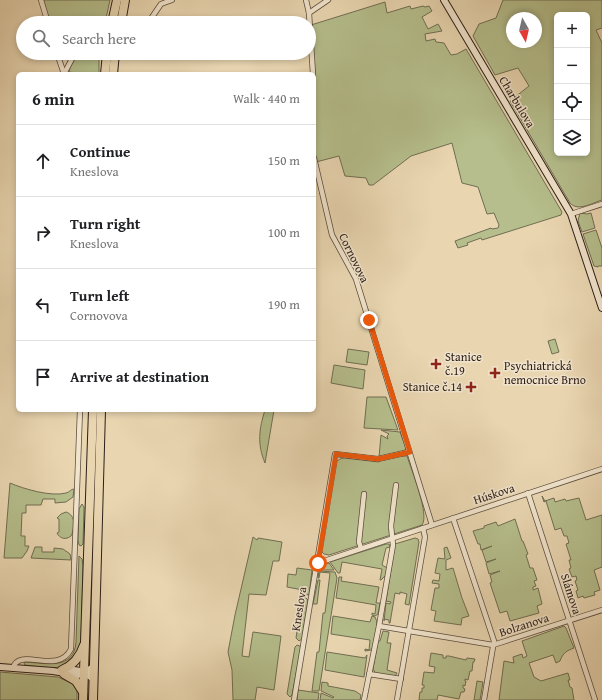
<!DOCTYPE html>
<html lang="en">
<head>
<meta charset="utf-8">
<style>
  :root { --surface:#fff; --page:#f2f2f2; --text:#202124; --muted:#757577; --line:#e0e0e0 }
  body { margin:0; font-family:"Gentium Book Plus",serif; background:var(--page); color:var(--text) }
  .controls { position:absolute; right:12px; top:12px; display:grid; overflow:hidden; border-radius:6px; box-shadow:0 2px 6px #0003 }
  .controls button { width:36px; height:36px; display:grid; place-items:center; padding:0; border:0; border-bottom:1px solid var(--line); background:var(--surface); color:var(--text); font:20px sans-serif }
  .compass { position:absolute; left:506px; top:12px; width:36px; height:36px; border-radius:50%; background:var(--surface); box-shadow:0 2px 6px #0003; rotate:172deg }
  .stop { position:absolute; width:12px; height:12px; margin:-9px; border:3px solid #ea580c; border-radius:50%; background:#fff }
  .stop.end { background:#ea580c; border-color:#fff; box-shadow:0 1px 4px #0008 }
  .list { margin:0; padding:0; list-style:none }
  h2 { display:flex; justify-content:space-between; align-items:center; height:52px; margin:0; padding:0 16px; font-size:17px }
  h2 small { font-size:13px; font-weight:400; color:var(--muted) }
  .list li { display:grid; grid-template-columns:26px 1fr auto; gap:12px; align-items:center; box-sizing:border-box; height:72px; padding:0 16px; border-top:1px solid var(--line) }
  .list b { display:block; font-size:15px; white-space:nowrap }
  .list p { margin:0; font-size:13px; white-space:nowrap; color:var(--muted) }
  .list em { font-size:13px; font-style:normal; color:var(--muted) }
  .icon { flex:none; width:22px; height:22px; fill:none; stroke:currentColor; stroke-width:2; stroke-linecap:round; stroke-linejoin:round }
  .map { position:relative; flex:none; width:602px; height:700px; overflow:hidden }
  .search { position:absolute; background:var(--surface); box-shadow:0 2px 6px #0003; left:16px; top:16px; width:300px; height:44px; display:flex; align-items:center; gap:10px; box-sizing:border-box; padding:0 14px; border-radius:22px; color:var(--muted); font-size:15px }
  .panel { position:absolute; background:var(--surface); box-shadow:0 2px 6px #0003; left:16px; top:72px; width:300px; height:340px; border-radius:6px }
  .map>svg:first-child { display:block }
  .green { fill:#b5be8c; stroke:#706e52; fill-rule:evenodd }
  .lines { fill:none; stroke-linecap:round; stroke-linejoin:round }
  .street-casing { stroke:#5b4c3e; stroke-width:6 }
  .secondary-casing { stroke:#2c1e18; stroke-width:8 }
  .highway-casing { stroke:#2c1e18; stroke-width:10 }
  .street { stroke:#f1e4cc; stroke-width:4.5 }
  .secondary { stroke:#f1e4cc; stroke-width:6 }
  .highway { stroke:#e9d6b1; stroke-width:8 }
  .route { stroke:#ea580c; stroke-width:5 }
  .poi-dot { fill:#8f2418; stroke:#f1e4cc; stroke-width:1.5 }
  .labels { text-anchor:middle; stroke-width:3; stroke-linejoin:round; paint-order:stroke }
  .street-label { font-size:12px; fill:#2c1e18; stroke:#f1e4cc }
  .poi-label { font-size:12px; fill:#2c1e18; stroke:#f1e4cc; text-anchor:start }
</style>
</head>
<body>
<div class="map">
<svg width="602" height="700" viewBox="0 0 602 700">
  <rect width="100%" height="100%" fill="#e9d6b1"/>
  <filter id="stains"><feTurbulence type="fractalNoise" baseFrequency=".005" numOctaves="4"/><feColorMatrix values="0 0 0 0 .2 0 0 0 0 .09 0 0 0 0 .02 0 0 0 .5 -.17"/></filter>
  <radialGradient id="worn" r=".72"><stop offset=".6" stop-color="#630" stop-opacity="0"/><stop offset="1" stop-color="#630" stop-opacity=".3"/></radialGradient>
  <g class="green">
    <path d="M41,0H110L105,23H48Z"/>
    <path d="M503,0H602V28L596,30L602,43V200C592,203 578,212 570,203L510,101L529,86L518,68L495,75L473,36L479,24L496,18ZM557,15H587V153H557ZM512,18H536V42H512Z"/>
    <path d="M385,2L387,13L410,6L411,9L423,6L425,7L429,6L432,11L422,17L428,29L438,24L442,31L425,34L426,41L435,39L436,42L444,43L451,55L457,54L466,49L562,212L561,215L482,240L481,238L467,243L468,245L458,248L455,241L491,228L492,229L498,228L499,225L494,213L487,214L478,187L462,183L452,143L411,156L373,185H369L366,178L345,176L339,156L316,162L314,149L315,73L311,25Z"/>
    <path d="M88,53H99V74H82L69,72C72,58 74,56 88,53Z"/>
    <path d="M580,213L587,214L591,213L595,228L582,232L578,221Z"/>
    <path d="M596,230L602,248V266H598V267L594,266L583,234Z"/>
    <path d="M555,339L559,352L552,354L548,341Z"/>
    <path d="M348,349L369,352L367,365L346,362Z"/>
    <path d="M334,365L365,370L363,389L331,383Z"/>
    <path d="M367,397H386L398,430L364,428Z"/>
    <path d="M265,410H274L265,463C257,444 259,429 265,410Z"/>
    <path d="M381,430L400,432L406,448L404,452L379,457L381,435L388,439L387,436L389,434Z"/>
    <path d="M400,456H407C411,469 430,515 422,525L329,555L324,554L322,552L337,461L340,459L344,458L379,462V460Z"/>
    <path d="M10,483C24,489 51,497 66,493C70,492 71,489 74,489L73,497L66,502L55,503V499H43L41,505H26V513H22L21,536H25V546H29L27,551L22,558H4Z"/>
    <path d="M542,496L545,501L554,498L555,502L565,499L566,501L579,498L586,520L602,515V567L594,570L600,590L594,592L595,595L584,598L583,596L578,598L576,591L578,590L575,581L577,580L576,576L572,577L569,569L571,568L569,560H571L566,544L569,543L567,536H564L561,528L555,530L546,501L544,502Z"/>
    <path d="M82,504L84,507L83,544L81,546L79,545L78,540L79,509Z"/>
    <path d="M66,512C76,515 75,528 71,536C66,540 60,539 57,533L59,532V519L57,518L61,514Z"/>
    <path d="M515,519L522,541H523L528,554L526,555L530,568H533L537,580L534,581L536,586L533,587V590L538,588L542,604L537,606L539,613L510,621L507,611L500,613L490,583L492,582L490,575L500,571L489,574L486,563L496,559L486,562L482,550L492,546L481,550L480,544H478L473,531L484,528V526L496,522L498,526Z"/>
    <path d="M253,537L257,540L258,538L282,542L279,561H273L266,595L249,594L242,656L249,657L253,632L281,636L274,690L257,687L255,700H233L232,670L228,652L235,615Z"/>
    <path d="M415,538L418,539L419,542L409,605L405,604L407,594L400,592V594L395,593L390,623H389V620L384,619V621L386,603L390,604L391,602L386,601L395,544Z"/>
    <path d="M386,544H389L390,547L386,548L382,565L387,568L386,575L381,580H380L382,569L342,562L340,573H338L330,562Z"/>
    <path d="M35,547H42V552H54V548L63,549L70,554L71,560L31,558Z"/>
    <path d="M447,547L451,558L446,560V570L453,568L462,598L469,616L462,618L461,625L434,621L436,611L431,610L435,588H439V584L432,583L433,580L439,581L440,574L435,573L438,558L445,559L444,548Z"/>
    <path d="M79,556L82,559L83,566L81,641C79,653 73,664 60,667C54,669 32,666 25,665L24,663L25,662C45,663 74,671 76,642Z"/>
    <path d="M329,563L334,570H319L321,566Z"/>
    <path d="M297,568L312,570L309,595L303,594V590L287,587L288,574L296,575Z"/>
    <path d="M319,571L335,572L337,578L319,691H312L317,652H319L323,613H325L330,573L320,572L319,578H318Z"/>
    <path d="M339,577H342L341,581L379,587L376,603H380L378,614L375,616L372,615V613L375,614L376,605L336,598Z"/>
    <path d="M318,580H320L317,604H313Z"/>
    <path d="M305,597L308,600L302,639L299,641L296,638L302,598Z"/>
    <path d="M333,616L370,622L372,616L375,617C380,625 376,643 371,650L365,651V649L369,650L370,640L331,634Z"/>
    <path d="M564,626L566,628L574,648C566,651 563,653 560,661L556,663L553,655L529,663L534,677L541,681L568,673L570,680H568L570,687L572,688L574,700H499L504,661L514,663L513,657L522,654L523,658L527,656L522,641Z"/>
    <path d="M383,631L389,632L387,643H391L387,670L397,673L395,676L376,674L373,669L378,641H380Z"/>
    <path d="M297,645L300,646L301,648L292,695L290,697L287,694L295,647Z"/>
    <path d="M327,652L365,658L367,655L364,677L325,670Z"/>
    <path d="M431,653L443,655V658H446V656H449L466,660L467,658L475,659L474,662H473L472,671H470L468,680L465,679V681H466L465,686L463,685V688L465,689L464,692H461L459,699L438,695L437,700H419L420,692H422V688H424V685H422L424,672L434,673L435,667L429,666Z"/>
    <path d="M0,672L58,677L73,684L77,690V700H0Z"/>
    <path d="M477,681L483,682L480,700H474Z"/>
    <path d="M322,682L328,683V686L355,691L361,695L360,700H320L321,693L333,698L334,697L321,691Z"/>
    <path d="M298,690L319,693L318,700H297Z"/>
  </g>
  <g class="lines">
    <g class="street-casing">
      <g id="street">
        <path d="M41,0L48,23"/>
        <path d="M306,0L309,13L313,74"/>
        <path d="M309,13L328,0"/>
        <path d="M148,23L161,4L172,0"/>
        <path d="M57,53L64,74"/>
        <path d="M62,53L74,55"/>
        <path d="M64,74L74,55L79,53"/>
        <path d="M314,158L332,235L356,279L432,525"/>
        <path d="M571,214L602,204"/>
        <path d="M528,493L595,700"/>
        <path d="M453,518L494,641L484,700"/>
        <path d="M361,548L359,542L364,494"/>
        <path d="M318,563L602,469"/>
        <path d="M379,626L493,645L602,610"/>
        <path d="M13,668C19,646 58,676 71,649L80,410"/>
        <path d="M369,674L401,679"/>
        <path d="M294,700L335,454L378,459L409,452"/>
        <path d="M364,700L379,626L393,545L391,526L396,485"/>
        <path d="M397,700L425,537L423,528"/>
      </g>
    </g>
    <g class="secondary-casing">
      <g id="secondary">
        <path d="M444,0L571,214L602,308"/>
        <path d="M0,667L53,671L78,675C84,674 89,670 94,666"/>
        <path d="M65,669C78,670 84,670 94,680"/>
      </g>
    </g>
    <g class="highway-casing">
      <g id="highway">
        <path d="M112,23L117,0"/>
        <path d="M121,23L125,0"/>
        <path d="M105,74L107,53"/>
        <path d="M113,74L115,53"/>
        <path d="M62,670C74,665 80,657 84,645"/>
        <path d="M64,674L76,681L83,692"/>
        <path d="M83,700L93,410"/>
        <path d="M93,700L101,410"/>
      </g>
    </g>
    <use href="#street" class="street"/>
    <use href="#secondary" class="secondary"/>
    <use href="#highway" class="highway"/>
  </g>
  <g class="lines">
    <path class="route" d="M318,563L336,454L378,459L410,452L369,320"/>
  </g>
  <g class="poi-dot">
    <path d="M434 358h4v4h4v4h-4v4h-4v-4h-4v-4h4z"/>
    <path d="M493 367h4v4h4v4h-4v4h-4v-4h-4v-4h4z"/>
    <path d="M469 381h4v4h4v4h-4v4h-4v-4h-4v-4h4z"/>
  </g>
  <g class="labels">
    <g class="street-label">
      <text transform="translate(517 102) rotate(59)" y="4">Charbulova</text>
      <text transform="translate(354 258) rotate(64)" y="4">Cornovova</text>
      <text transform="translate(494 494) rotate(-18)" y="4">Húskova</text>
      <text transform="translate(571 594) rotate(72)" y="4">Slámova</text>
      <text transform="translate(299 609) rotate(-81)" y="4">Kneslova</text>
      <text transform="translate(524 625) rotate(-18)" y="4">Bolzanova</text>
    </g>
    <g class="poi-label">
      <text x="445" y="361">Stanice<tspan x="445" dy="14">č.19</tspan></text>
      <text x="504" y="370">Psychiatrická<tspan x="504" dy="14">nemocnice Brno</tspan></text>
      <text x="462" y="391" text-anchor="end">Stanice č.14</text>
    </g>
  </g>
  <rect width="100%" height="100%" filter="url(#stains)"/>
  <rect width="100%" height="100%" fill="url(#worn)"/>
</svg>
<div class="controls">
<button>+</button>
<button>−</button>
<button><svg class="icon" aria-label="locate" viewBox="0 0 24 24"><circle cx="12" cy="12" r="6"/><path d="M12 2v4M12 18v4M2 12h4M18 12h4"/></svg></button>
<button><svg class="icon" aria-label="layers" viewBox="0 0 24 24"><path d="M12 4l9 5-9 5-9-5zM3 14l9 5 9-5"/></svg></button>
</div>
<svg class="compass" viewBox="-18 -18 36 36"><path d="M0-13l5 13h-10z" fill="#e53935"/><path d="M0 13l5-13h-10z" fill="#757577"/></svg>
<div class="stop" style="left:318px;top:563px"></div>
<div class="stop end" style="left:369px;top:320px"></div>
<div class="search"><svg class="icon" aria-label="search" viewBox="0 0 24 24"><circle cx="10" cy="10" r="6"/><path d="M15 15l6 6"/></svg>Search here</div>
<section class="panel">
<h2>6 min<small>Walk · 440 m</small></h2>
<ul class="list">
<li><svg class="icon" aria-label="ahead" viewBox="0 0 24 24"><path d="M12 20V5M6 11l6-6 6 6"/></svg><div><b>Continue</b><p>Kneslova</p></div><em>150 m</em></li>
<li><svg class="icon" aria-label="right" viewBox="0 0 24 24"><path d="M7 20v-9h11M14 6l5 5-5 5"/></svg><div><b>Turn right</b><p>Kneslova</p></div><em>100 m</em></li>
<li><svg class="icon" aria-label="left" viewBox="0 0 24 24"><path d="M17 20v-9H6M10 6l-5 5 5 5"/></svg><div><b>Turn left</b><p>Cornovova</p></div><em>190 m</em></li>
<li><svg class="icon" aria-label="arrive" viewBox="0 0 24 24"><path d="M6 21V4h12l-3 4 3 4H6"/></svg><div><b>Arrive at destination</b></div></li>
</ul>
</section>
</div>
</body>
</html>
